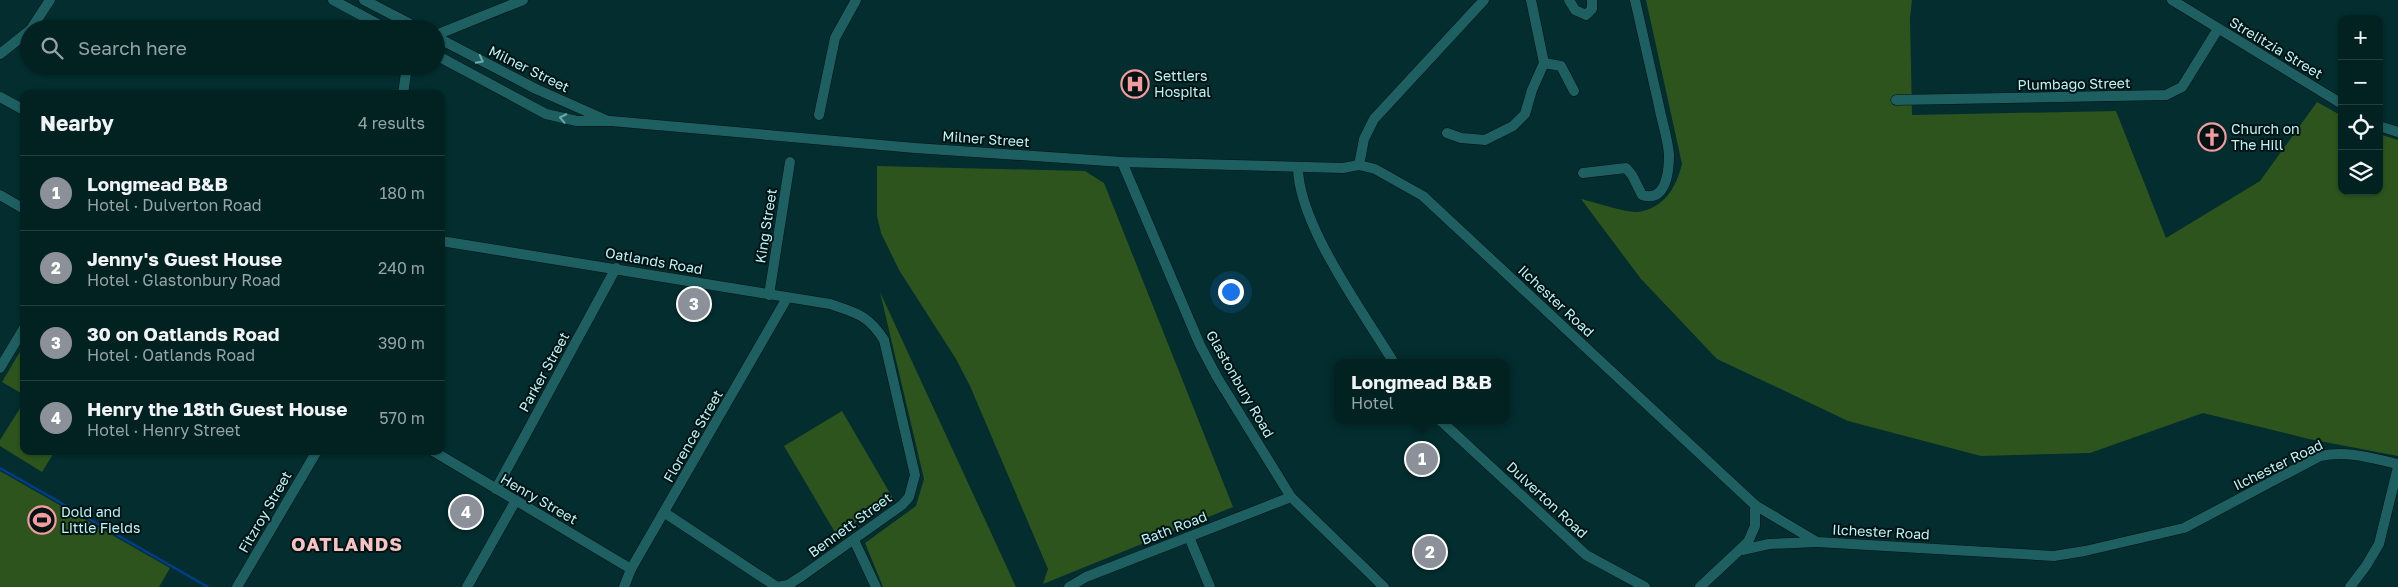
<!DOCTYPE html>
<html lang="en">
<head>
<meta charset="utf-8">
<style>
  :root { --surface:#022222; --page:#0c2a2a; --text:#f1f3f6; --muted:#96a4a5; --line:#233f40; --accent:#8c9099 }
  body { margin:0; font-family:"Golos Text",sans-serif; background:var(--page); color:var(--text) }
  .controls { position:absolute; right:15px; top:15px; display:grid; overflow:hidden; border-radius:10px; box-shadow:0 1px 4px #0004 }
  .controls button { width:45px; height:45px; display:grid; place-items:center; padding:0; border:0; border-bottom:1px solid var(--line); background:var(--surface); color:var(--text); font:25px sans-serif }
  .you { position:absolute; left:1230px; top:291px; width:18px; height:18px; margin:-12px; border:4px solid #fff; border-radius:50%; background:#1a73e8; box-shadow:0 0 0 8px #1a73e833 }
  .badge { display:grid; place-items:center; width:32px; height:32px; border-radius:50%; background:var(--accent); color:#fff; font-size:16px; font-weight:700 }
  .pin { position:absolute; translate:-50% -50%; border:2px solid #fff; box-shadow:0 1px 5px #0006 }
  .popup { position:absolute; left:1334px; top:359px; width:175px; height:65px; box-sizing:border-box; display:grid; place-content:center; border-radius:10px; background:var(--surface); filter:drop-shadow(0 1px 4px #0005); font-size:16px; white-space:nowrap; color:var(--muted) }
  .popup b { font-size:19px; color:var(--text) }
  .popup::after { content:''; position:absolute; left:50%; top:100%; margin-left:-10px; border:10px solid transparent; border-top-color:var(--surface) }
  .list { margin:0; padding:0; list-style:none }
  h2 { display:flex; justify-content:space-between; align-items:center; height:65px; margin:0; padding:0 20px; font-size:21px }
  h2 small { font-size:16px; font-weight:400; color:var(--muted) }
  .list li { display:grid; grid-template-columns:32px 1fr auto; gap:15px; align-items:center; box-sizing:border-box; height:75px; padding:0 20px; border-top:1px solid var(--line) }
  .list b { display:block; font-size:19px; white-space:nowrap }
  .list p { margin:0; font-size:16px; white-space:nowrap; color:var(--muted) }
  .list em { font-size:16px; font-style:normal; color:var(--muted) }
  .icon { flex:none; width:28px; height:28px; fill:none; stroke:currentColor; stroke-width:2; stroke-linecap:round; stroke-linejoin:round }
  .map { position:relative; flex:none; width:2398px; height:587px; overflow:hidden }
  .search { position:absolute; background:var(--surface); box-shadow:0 1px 4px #0004; left:20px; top:20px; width:425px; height:55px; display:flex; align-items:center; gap:12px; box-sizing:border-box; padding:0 18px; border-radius:28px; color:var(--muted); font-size:19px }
  .panel { position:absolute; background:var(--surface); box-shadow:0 1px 4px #0004; left:20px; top:90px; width:425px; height:365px; border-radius:10px }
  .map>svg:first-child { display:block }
  .green { fill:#2d541d }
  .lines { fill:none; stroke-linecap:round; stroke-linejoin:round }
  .stream { stroke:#003d8a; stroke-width:2.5 }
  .minor-casing { stroke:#041213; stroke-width:11 }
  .minor { stroke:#1e6062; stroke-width:10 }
  .oneway { stroke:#6eaaac }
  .labels { text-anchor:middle; stroke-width:4; stroke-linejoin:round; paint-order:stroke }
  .street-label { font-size:14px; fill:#bef4f5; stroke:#001314 }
  .poi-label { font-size:14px; fill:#bef4f5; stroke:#001314; text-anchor:start }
  .district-label { font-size:19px; font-weight:bold; letter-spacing:1px; fill:#f7c3c3; stroke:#001314 }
</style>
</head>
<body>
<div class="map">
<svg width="2398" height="587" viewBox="0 0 2398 587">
  <rect width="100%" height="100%" fill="#032d2e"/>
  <g class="green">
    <path d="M1646,0H1912L1910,18L1912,115L2116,111L2166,238L2260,181L2317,102L2342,116V191H2379V134L2398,140V456L2309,439L2203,413L2090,453L1981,456L1848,421L1717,359L1641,279L1581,199C1594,202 1627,213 1638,212C1665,208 1676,187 1682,164Z"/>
    <path d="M877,166L1085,171L1104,183L1233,507L1043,584L1048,569L970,386L956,359L899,270L881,233L877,216Z"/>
    <path d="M880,292L1016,587H883L865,543L916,506L924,479Z"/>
    <path d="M24,345V395L2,382Z"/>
    <path d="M24,402V451H55L42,472L0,446V440Z"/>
    <path d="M842,411L894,500L836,534L784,446Z"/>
    <path d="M0,471L170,568L159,587H0Z"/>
  </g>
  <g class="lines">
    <path class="stream" d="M0,468L208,587"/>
    <g class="minor-casing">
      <g id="minor">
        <path d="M333,0L387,29"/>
        <path d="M364,0L420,29"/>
        <path d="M1569,0L1575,10L1586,15L1592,9V0"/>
        <path d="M2172,0L2342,104"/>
        <path d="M31,29L50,0"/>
        <path d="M436,35L523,0"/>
        <path d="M436,37L536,89L606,120"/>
        <path d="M0,54L29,31"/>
        <path d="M436,55L546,114L577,121H611L915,148L1122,162L1343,168L1359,165L1375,169L1423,196L1755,505L1817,542L2054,556L2085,551L2184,528L2320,456C2347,450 2371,458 2398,464"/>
        <path d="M1544,63L1561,66L1574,91"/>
        <path d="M403,94L407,66"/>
        <path d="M0,97L24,110"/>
        <path d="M1896,100L2166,95L2182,87L2218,29"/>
        <path d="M819,115L835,38L856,0"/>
        <path d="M2379,126L2398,132"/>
        <path d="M1447,133L1461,138L1485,140L1513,126L1525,114L1532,90L1544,63L1531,0"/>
        <path d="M1122,162L1200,345L1217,377L1291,497L1384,587"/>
        <path d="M1359,165L1364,139L1374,119L1484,0"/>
        <path d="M1298,167C1298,224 1364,313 1394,363"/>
        <path d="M1583,173L1626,168L1632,175L1642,195C1666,203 1669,172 1669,155C1668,139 1662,122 1659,106C1651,71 1643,35 1635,0"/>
        <path d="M0,195L24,209"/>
        <path d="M441,241L830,304C857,313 868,315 884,340L915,475L909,497L902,505L802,576L788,585L777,587L665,513"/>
        <path d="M769,295L790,162"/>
        <path d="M0,368L24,328"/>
        <path d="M1440,420L1586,555L1645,587"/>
        <path d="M433,451L631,569"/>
        <path d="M496,489L616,268"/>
        <path d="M1189,537L1210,587"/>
        <path d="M854,540L876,587"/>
        <path d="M1742,550L1769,544L1817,542"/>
        <path d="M237,587L317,451"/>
        <path d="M467,587L516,500"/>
        <path d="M624,587L631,569L787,298"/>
        <path d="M1069,587L1086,577L1291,497"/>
        <path d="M1700,587L1748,542L1755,526V505"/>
        <path d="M2350,587L2366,566L2379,544L2398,467"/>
      </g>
    </g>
    <use href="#minor" class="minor"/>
  </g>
  <defs><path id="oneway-chevron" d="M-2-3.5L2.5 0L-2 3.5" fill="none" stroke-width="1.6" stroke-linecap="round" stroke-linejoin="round" transform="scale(1.25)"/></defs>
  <g class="oneway">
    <use href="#oneway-chevron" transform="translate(480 60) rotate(27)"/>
    <use href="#oneway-chevron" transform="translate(563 118) rotate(-168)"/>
  </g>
  <defs>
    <g id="hospital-ring" transform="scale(1.4375)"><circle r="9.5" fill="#001314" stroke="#f59b9d" stroke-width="1.5"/><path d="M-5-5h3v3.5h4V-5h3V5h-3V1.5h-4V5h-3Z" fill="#f59b9d"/></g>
    <g id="church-ring" transform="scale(1.4375)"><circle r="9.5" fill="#001314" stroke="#f59b9d" stroke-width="1.5"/><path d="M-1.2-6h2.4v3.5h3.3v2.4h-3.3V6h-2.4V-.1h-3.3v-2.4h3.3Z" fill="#f59b9d"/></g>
    <g id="stadium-ring" transform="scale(1.4375)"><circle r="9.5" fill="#001314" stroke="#f59b9d" stroke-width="1.5"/><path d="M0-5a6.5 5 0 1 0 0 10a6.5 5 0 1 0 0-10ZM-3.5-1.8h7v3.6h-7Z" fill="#f59b9d"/></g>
  </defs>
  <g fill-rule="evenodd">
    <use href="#hospital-ring" x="1135" y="84"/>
    <use href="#church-ring" x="2212" y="137"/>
    <use href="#stadium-ring" x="42" y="520"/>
  </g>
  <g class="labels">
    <g class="street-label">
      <text transform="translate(2276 48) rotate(31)" y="5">Strelitzia Street</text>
      <text transform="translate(529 69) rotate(26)" y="5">Milner Street</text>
      <text transform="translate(2074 84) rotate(-1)" y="5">Plumbago Street</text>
      <text transform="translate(986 139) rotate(4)" y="5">Milner Street</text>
      <text transform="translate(766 226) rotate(-81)" y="5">King Street</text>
      <text transform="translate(654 261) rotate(10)" y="5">Oatlands Road</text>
      <text transform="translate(1556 301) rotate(43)" y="5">Ilchester Road</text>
      <text transform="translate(544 372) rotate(-61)" y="5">Parker Street</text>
      <text transform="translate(1240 384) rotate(60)" y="5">Glastonbury Road</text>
      <text transform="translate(693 436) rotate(-60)" y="5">Florence Street</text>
      <text transform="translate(2278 465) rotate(-26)" y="5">Ilchester Road</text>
      <text transform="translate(539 499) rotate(30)" y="5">Henry Street</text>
      <text transform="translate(1547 500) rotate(43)" y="5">Dulverton Road</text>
      <text transform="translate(265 512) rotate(-60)" y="5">Fitzroy Street</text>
      <text transform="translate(850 525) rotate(-36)" y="5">Bennett Street</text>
      <text transform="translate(1174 528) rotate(-21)" y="5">Bath Road</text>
      <text transform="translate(1881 532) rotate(3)" y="5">Ilchester Road</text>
    </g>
    <g class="poi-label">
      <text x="1154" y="81">Settlers<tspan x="1154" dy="16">Hospital</tspan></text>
      <text x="2231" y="134">Church on<tspan x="2231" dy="16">The Hill</tspan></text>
      <text x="61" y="517">Dold and<tspan x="61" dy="16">Little Fields</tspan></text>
    </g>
    <g class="district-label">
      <text x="347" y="551">OATLANDS</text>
    </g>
  </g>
</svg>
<div class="controls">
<button>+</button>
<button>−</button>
<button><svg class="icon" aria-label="locate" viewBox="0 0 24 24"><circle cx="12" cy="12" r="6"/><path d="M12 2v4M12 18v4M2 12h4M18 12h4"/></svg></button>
<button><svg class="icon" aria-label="layers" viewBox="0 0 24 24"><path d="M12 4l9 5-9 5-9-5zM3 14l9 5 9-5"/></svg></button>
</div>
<div class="you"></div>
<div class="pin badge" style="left:1422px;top:459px">1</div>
<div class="popup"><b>Longmead B&amp;B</b>Hotel</div>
<div class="pin badge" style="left:1430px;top:552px">2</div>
<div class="pin badge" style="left:694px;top:304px">3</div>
<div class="pin badge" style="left:466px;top:512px">4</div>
<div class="search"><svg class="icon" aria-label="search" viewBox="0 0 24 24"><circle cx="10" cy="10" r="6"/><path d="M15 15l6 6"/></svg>Search here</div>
<section class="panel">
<h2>Nearby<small>4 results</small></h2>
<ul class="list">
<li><span class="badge">1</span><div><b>Longmead B&amp;B</b><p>Hotel · Dulverton Road</p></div><em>180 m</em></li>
<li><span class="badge">2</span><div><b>Jenny's Guest House</b><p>Hotel · Glastonbury Road</p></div><em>240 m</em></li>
<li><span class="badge">3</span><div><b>30 on Oatlands Road</b><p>Hotel · Oatlands Road</p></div><em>390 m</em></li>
<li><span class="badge">4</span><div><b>Henry the 18th Guest House</b><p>Hotel · Henry Street</p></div><em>570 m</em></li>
</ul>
</section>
</div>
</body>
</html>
